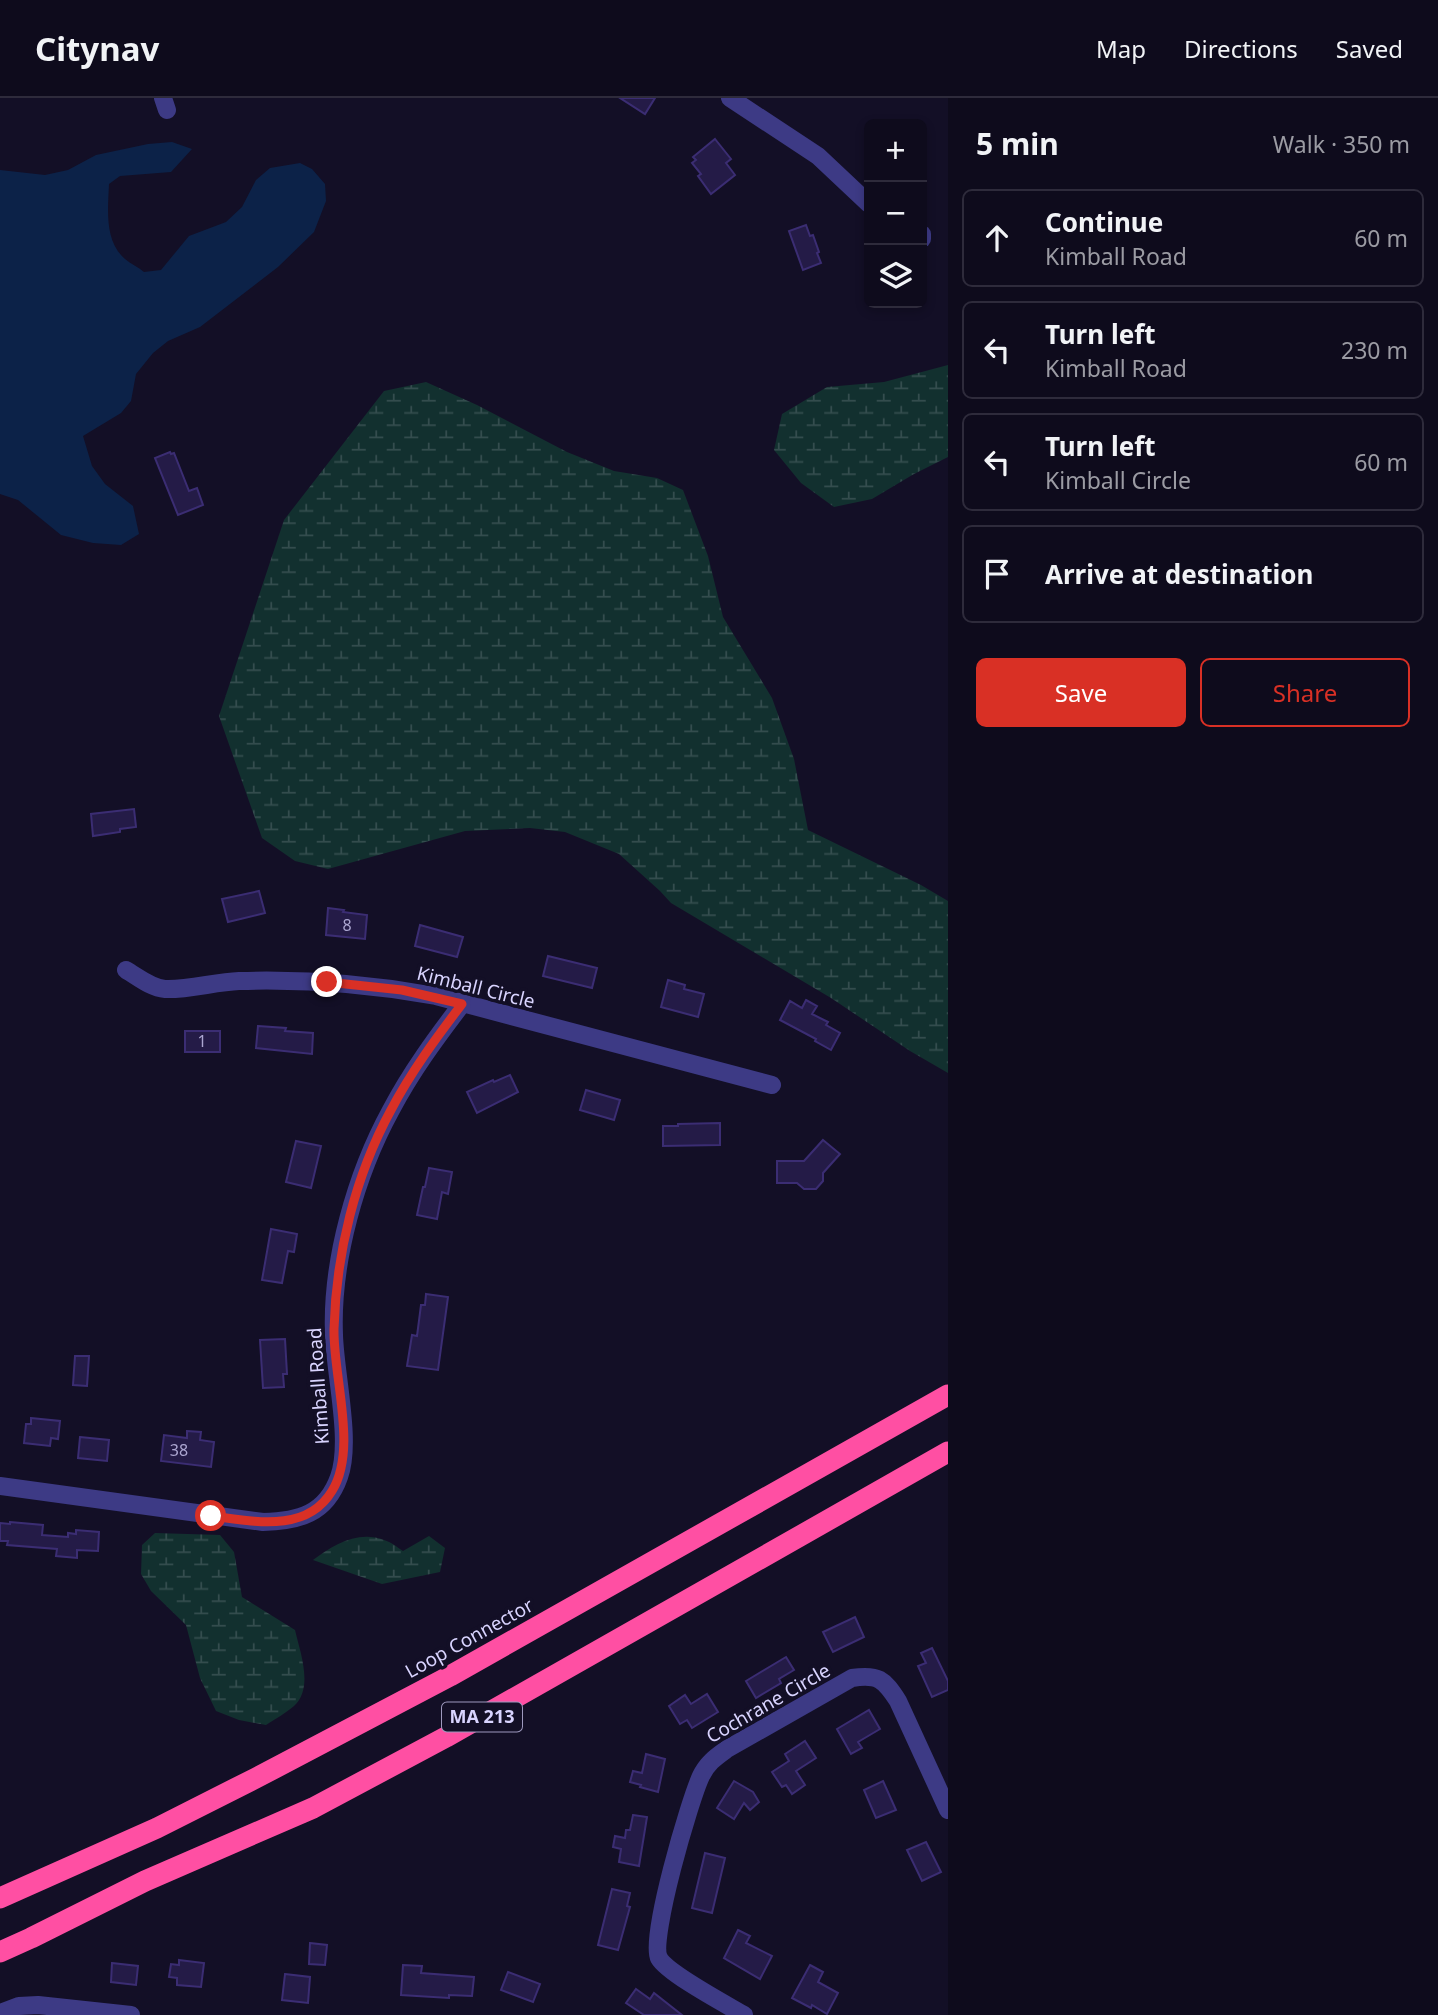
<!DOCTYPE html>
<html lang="en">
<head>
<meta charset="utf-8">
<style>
  :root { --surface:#0e0b1c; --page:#171425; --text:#f1f3f6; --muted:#9b9ba3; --line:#2e2b3b; --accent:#d93025 }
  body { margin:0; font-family:"Noto Sans",sans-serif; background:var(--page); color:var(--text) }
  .controls { position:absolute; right:21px; top:21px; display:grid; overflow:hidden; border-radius:10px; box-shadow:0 4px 10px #0003 }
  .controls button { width:63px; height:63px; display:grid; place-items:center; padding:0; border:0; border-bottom:2px solid var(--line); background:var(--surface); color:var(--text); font:35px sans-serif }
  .stop { position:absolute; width:21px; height:21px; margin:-16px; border:5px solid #d93025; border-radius:50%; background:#fff }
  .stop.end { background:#d93025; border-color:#fff; box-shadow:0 2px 7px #0008 }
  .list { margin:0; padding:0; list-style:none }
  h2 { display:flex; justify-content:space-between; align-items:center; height:91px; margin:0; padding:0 28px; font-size:30px }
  h2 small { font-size:23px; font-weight:400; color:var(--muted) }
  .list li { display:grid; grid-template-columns:46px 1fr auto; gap:21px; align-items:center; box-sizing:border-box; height:98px; margin:0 14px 14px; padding:0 14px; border:2px solid var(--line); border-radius:10px }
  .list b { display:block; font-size:26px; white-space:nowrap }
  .list p { margin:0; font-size:23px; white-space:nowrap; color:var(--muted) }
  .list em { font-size:23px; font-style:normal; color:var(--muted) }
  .actions { display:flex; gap:14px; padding:21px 28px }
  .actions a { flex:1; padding:16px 0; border:2px solid var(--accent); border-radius:10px; text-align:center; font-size:24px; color:var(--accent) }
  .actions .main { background:var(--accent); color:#fff }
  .icon { flex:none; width:38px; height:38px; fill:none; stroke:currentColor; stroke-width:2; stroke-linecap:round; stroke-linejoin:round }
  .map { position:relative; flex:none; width:948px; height:1917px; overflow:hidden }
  header { display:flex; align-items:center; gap:42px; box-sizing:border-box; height:98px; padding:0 35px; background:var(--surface); border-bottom:2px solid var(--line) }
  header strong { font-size:33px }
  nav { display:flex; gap:38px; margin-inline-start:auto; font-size:24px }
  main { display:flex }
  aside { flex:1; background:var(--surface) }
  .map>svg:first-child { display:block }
  .wetland { fill:url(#wetland-marsh) }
  .water { fill:#0c2248 }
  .building { fill:#241b47; stroke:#3b2d73; stroke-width:2 }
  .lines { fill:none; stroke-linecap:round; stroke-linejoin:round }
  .minor { stroke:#3d3a85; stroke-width:18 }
  .highway { stroke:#ff4fa3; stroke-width:21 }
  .route { stroke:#d93025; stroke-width:9 }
  .labels { text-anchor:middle; stroke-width:7; stroke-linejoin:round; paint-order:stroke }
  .number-label { font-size:16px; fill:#aca6d1 }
  .shield { fill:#130f26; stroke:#9e99be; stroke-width:2 }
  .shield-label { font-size:18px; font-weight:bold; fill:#d9d4ff }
  .street-label { font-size:19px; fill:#d9d4ff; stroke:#130f26 }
</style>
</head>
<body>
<header>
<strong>Citynav</strong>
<nav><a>Map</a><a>Directions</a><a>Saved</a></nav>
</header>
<main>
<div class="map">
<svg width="948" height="1917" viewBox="0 0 948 1917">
  <defs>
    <pattern id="wetland-marsh" width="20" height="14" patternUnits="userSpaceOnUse" patternTransform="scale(1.75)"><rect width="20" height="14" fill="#12302f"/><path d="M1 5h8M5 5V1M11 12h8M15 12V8" fill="none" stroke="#344d4e"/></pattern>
  </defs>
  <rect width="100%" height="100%" fill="#130f26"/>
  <g class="wetland">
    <path d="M948,267V359L914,376L872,401L834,409L801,385L774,352L782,316L827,289L884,284Z"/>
    <path d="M426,284L477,307L567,354L614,373L657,380L683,392L708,458L723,519L772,600L794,661L808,732L921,787L948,803V975L910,953L831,900L671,805L660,793L619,756L565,734L530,730L465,733L328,771L295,763L262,740L219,618L284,422L384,293Z"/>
    <path d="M155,1435L220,1437L234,1454L242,1499L295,1532C300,1554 314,1590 294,1608C286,1615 275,1621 266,1627L239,1622L216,1613L200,1580L186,1527L151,1493L141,1476L142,1447Z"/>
    <path d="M429,1438L445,1450L440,1474L382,1486L313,1462C333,1447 358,1432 384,1442C391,1444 397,1449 403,1453Z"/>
  </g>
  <path class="water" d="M172,44L192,51L171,74L120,78L109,86C108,111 104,143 125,161C131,166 138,169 144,174L161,172L189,138L226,124L242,109L256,82L270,70L300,65L312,71L325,86L326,103L314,134L278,169L200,229L168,243L153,255L136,276L131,303L121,315L83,338L92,368L105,386L133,408L139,436L121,447L93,445L61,437L18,402L0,396V72L45,77L68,72L96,57L148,46Z"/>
  <g class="building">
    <path d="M620,0H655L645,16Z"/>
    <path d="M715,41L731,61L726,65L735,77L711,96L698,78L701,76L692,65L696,62L693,59Z"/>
    <path d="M806,127L810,138L813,137L819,154L817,155L821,165L803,172L789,133Z"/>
    <path d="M170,354L171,356L174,355L189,393L197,390L203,407L178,417L155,360Z"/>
    <path d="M134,711L136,729L120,731V734L93,738L91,716Z"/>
    <path d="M259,793L265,815L228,824L222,801Z"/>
    <path d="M328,810L344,812L343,814L367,817L365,841L326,837Z"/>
    <path d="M420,827L463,839L457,859L415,848Z"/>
    <path d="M548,858L597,870L592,890L543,878Z"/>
    <path d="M668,882L685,887L684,891L704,896L698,919L661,909Z"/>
    <path d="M806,902L817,908L812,916L828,924L826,927L840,935L831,952L815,943L816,941L780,922L790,903L802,910Z"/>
    <path d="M258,928L286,930L285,933L313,935L312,956L256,950Z"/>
    <rect x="185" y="933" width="35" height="21"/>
    <path d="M510,977L518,994L477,1015L467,994L493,982L494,984Z"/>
    <path d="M586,992L620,1002L614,1022L580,1012Z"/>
    <path d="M720,1025V1047L663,1048V1028H678V1026Z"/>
    <path d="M823,1042L840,1056L823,1075V1083L816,1091H804L797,1085H777V1063H804Z"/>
    <path d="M296,1043L321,1048L311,1090L286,1084Z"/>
    <path d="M429,1070L452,1074L448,1096L442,1094L437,1121L417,1117L423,1089H425Z"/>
    <path d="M271,1131L297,1136L294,1154L288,1153L282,1185L262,1182Z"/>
    <path d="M426,1196L448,1199L438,1272L407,1268L412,1237L417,1238L421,1207H425Z"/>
    <path d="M285,1241L287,1276H283L284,1289L263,1290L260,1242Z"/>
    <path d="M75,1258H89L87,1288L73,1287Z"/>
    <path d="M31,1320L60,1323L58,1341L51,1340L50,1348L24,1345L26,1326H31Z"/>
    <path d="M187,1333L201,1334L200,1342L214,1344L211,1369L161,1363L164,1337L187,1340Z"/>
    <path d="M80,1339L109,1342L107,1363L78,1360Z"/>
    <path d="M10,1424L43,1427L42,1437L68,1439V1435L76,1436V1432L99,1434L98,1453L77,1452V1460L56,1458L57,1451L7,1447L8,1443H0V1425L10,1426Z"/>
    <path d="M855,1519L864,1539L833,1554L823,1534Z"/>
    <path d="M932,1550L948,1583V1592L932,1599L918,1568L926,1565L921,1555Z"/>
    <path d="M786,1559L794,1572L779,1581L781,1585L756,1600L746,1583Z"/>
    <path d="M707,1596L718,1614L692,1630L687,1622L680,1626L669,1608L685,1597L691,1606Z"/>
    <path d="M869,1612L880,1631L858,1644L862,1650L851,1656L837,1631Z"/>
    <path d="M805,1643L816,1660L796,1673L805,1687L792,1696L786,1687L782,1689L772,1674L789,1663L785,1656Z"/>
    <path d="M646,1656L665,1661L658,1694L640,1689L641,1687L630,1684L633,1673L642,1675Z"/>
    <path d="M734,1683L753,1694L759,1704L750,1712L744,1705L734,1721L717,1710Z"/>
    <path d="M883,1683L896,1712L876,1720L864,1692Z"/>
    <path d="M633,1717L647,1719L639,1768L619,1764L621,1751L613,1749L615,1738L625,1740L626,1732H630Z"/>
    <path d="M926,1744L941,1774L922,1783L907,1752Z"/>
    <path d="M705,1755L725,1760L712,1815L692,1810Z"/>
    <path d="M612,1791L630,1795L627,1808L630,1809L618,1852L598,1847Z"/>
    <path d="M738,1832L750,1838L746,1845L772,1858L760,1881L724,1860Z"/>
    <path d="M310,1845L327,1847L325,1867L309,1866Z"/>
    <path d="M179,1862L204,1865L201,1889L177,1887V1880L169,1879L171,1866L179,1867Z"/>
    <path d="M112,1865L138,1868L136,1887L111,1884Z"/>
    <path d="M403,1867L422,1868L421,1875L474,1879L472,1898L449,1897V1900L401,1897Z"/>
    <path d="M810,1867L823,1874L818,1884L838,1895L827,1916L812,1907L811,1910L792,1900Z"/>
    <path d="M508,1874L540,1886L533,1904L501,1892Z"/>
    <path d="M285,1876L310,1879L308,1905L282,1902Z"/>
    <path d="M636,1891L650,1901L654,1895L682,1917H644L626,1905Z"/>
  </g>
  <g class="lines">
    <g class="minor">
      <path d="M163,0L167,12"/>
      <path d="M730,0L818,58L869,106"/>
      <path d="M922,136V141"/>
      <path d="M126,872C138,879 151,890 165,891C188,892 215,884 239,883C306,881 370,886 436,898L772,987"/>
      <path d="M0,1388L263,1424C299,1423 326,1416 339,1379C352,1344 335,1276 334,1237C331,1163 356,1076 391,1012C411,974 436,940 462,906"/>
      <path d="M0,1915L19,1908L38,1907L131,1917"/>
      <path d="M744,1917C727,1907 667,1875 659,1860C649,1841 690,1701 701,1678C707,1665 716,1659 727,1651L852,1580C878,1576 884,1581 898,1603L948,1712"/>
    </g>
    <g class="highway">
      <path d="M0,1800L157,1730L256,1680L450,1578L948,1297"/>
      <path d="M0,1854L31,1840L145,1783L313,1710L446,1639L948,1354"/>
    </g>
  </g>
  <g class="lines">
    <path class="route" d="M211,1418C252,1423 306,1436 332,1393C358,1351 333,1279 334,1231C336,1156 355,1078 391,1012C411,974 436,940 462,906L402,892L327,884"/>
  </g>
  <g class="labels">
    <g class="number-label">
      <text x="347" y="833">8</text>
      <text x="202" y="949">1</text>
      <text x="179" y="1358">38</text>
    </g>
    <rect class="shield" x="442" y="1604.5" width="80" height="29" rx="5"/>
    <g class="shield-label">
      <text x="482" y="1625">MA 213</text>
    </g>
    <g class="street-label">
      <text transform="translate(476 889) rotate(14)" y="7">Kimball Circle</text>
      <text transform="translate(318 1288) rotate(-94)" y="7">Kimball Road</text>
      <text transform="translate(469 1540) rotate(-29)" y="7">Loop Connector</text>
      <text transform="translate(768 1605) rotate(-30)" y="7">Cochrane Circle</text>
    </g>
  </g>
</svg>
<div class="controls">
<button>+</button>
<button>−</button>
<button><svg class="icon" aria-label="layers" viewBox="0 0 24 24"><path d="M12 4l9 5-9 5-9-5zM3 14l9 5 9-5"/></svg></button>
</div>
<div class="stop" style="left:211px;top:1418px"></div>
<div class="stop end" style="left:327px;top:884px"></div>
</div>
<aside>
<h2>5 min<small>Walk · 350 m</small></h2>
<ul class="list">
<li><svg class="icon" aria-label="ahead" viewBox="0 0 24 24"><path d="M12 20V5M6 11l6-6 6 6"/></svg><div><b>Continue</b><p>Kimball Road</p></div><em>60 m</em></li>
<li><svg class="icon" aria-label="left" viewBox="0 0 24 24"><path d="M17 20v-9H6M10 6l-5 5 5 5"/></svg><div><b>Turn left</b><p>Kimball Road</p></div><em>230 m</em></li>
<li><svg class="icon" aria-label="left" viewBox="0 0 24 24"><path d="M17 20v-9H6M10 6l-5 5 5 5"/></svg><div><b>Turn left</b><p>Kimball Circle</p></div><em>60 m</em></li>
<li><svg class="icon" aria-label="arrive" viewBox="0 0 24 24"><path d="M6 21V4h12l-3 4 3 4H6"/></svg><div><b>Arrive at destination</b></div></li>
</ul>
<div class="actions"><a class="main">Save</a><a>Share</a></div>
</aside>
</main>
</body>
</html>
